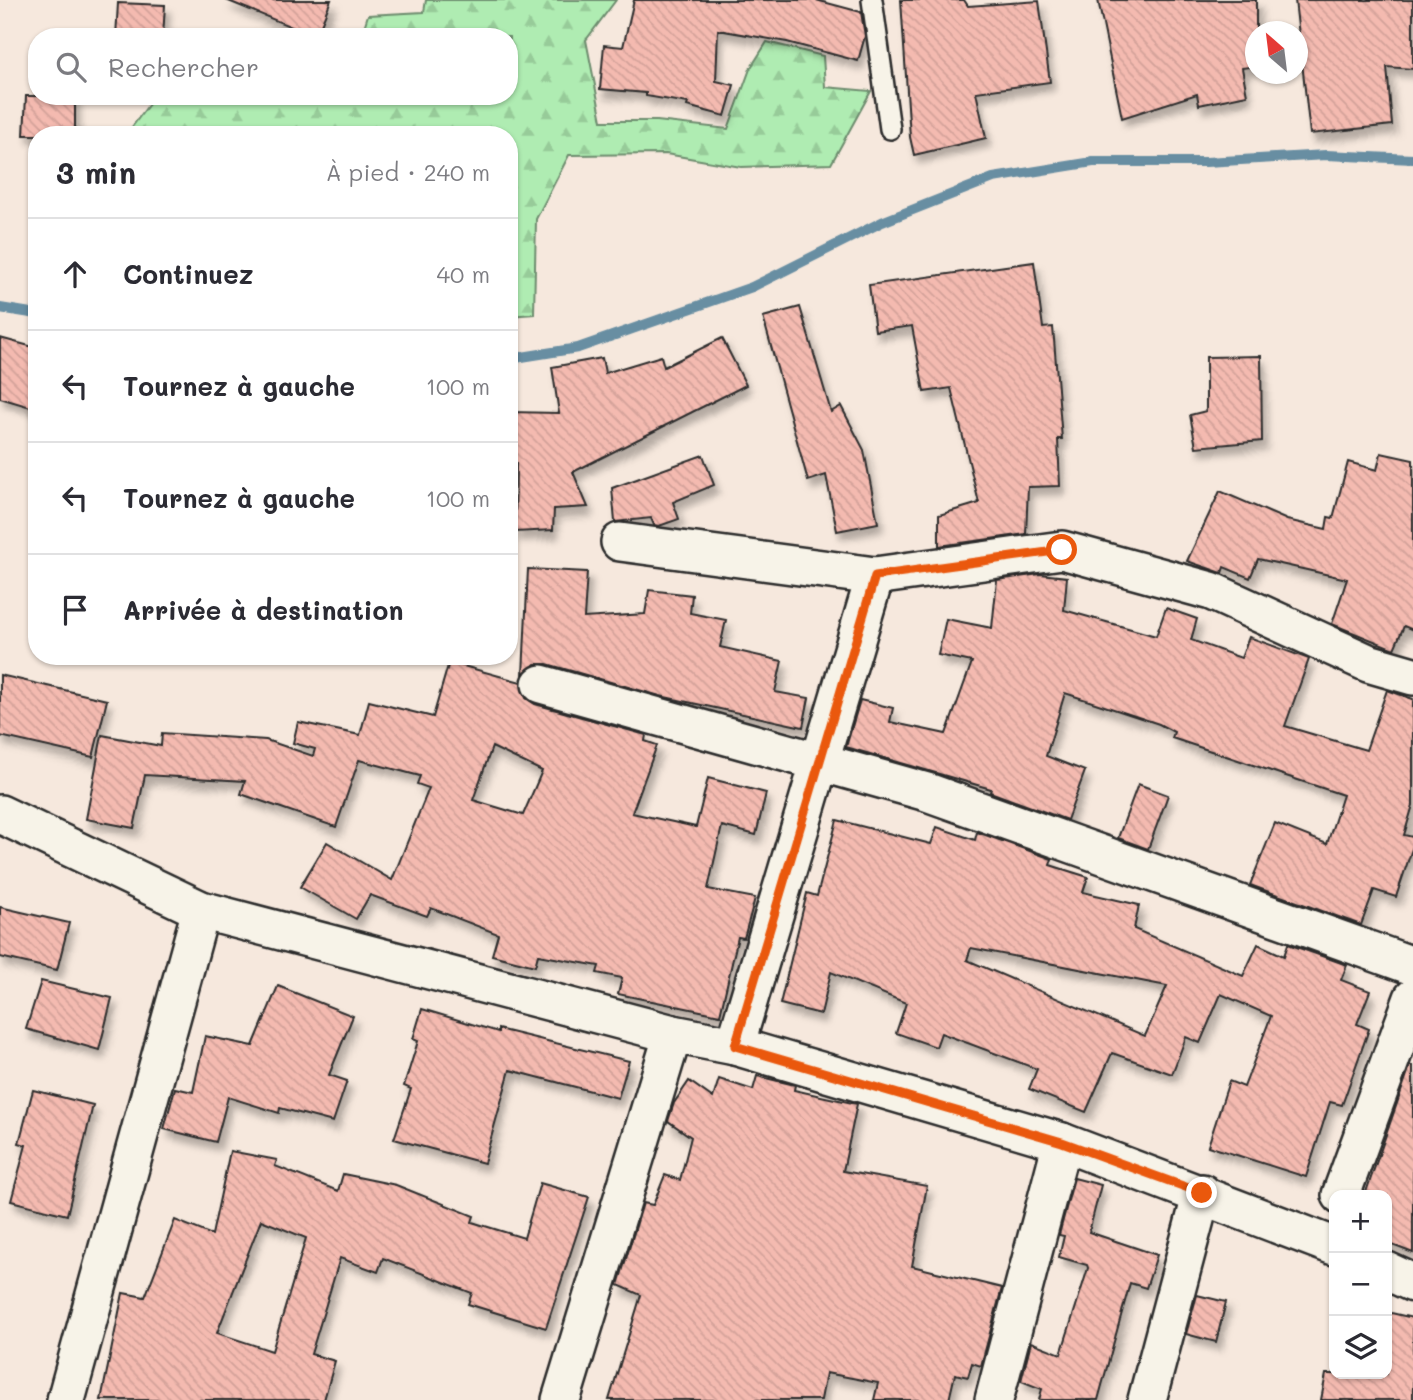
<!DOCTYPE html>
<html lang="fr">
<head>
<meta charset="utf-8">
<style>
  :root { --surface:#fff; --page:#f7f7f7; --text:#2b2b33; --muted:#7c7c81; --line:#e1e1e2 }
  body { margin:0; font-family:Mali,sans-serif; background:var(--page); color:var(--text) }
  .controls { position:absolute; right:21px; bottom:21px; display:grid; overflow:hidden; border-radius:14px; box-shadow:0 2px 5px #0004 }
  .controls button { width:63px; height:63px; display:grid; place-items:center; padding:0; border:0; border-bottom:2px solid var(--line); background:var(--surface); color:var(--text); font:35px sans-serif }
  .compass { position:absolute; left:1245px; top:21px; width:63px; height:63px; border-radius:50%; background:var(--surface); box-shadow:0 2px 5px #0004; rotate:332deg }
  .stop { position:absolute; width:21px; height:21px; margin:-16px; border:5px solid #ea580c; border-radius:50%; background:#fff }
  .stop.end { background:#ea580c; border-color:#fff; box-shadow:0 2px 7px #0008 }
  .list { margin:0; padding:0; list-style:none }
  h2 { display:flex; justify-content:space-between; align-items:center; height:91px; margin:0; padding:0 28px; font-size:30px }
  h2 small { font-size:23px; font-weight:400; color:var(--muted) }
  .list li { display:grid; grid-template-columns:46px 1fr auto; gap:21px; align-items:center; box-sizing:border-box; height:112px; padding:0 28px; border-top:2px solid var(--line) }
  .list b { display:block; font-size:26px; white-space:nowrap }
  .list em { font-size:23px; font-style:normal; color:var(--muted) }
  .icon { flex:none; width:38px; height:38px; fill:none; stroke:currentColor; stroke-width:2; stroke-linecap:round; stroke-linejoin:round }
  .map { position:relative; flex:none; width:1413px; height:1400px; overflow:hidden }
  .search { position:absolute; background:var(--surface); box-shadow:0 2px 5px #0004; left:28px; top:28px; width:490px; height:77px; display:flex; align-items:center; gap:18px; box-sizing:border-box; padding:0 24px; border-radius:28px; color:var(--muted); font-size:26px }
  .panel { position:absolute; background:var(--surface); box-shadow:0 2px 5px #0004; left:28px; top:126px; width:490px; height:539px; border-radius:28px }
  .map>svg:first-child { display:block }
  .forest { fill:url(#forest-firs); stroke:#6d8c6e; stroke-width:2 }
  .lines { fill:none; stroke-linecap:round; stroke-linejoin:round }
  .stream { stroke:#688ea2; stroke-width:10 }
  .building { fill:url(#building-back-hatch); stroke:#2b2b2b; stroke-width:2; fill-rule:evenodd; filter:url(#shadow) }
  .lane-casing { stroke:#2b2b2b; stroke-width:24 }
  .street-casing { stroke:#2b2b2b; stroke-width:42 }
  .lane { stroke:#f7f3e8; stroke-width:19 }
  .street { stroke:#f7f3e8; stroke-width:37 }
  .route { stroke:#ea580c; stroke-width:9 }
</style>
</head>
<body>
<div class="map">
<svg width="1413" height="1400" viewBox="0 0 1413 1400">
  <defs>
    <pattern id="forest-firs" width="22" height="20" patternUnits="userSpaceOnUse" patternTransform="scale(1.75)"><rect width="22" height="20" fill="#afecb2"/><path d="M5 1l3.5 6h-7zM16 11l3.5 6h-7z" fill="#97cb99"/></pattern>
    <pattern id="building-back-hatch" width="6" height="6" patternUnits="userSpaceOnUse" patternTransform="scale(1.75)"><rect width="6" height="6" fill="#f4bab0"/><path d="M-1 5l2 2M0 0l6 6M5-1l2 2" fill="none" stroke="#d1a098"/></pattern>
    <filter id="shadow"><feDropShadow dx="4.5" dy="8" stdDeviation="3.5" flood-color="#0004"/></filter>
  </defs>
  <rect width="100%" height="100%" fill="#f6e8dd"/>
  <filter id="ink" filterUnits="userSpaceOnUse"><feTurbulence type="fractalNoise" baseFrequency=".0143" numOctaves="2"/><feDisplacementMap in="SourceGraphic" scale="14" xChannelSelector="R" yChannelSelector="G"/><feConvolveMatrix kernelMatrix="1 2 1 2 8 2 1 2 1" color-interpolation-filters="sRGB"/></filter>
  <g filter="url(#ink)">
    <path class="forest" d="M426,0H616L586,40L602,121H657L728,129L750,69L767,42L823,56L825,87L871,91L831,164L741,167L666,154L569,155L536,219L534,314L509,316V135H126L155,96H509V37H361L368,15L424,12Z"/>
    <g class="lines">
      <g class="stream">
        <path d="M0,308L37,314"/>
        <path d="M509,359L578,348L752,287L882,222L993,178L1093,162H1206L1326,155L1413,159"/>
      </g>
    </g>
    <g class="building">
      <path d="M226,0H331L316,37Z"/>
      <path d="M634,0H816L861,12L865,36L858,61L787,42L718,30L716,81L734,85L725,116L687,106L688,103L646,96V93L600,89L604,45L623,47Z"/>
      <path d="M901,0H964L968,6L1039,1L1050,82L976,92L986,138L914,155L910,137Z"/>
      <path d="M1098,0H1256V66L1242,68L1247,95L1199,105L1197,94L1122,118Z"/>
      <path d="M1295,0H1413V69L1387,67L1392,125L1310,134Z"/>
      <path d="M118,3L165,5L163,37H116Z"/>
      <path d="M26,96H75V135H24Z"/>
      <path d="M1034,262L1043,328L1053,327L1062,439H1058L1060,486L1028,487L1026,534L939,546V515L979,503L951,388L924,392L912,326L875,331L869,285Z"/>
      <path d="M800,307L831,412L841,406L864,450L878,523L837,531L826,475L808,481L763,317Z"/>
      <path d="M0,338L37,348V409L0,398Z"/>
      <path d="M722,338L746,385L573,472L588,507L554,509L553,530L515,532L516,463H509V412L559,413L552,367L602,358L605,373L661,356L664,367Z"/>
      <path d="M1261,356L1262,441L1196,447L1190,415L1206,411V357Z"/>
      <path d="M1381,453L1413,460V630L1404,626L1394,649L1332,624L1347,579L1258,559L1250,578L1224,567L1222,573L1187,561L1220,491L1287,520L1326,529L1328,517L1333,518L1348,462L1377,470Z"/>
      <path d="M703,455L714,485L673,502L679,519L659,526L654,525L651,518L615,522L612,488Z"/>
      <path d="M528,569L587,572L584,618L645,614L649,590L692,595L690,613L726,620L720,647L782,661L775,692L809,698L803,727L660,696L547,664H535L523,675Z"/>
      <path d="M1040,574L1067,577L1064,610L1156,636L1166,608L1197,619L1191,640L1241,658L1249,637L1309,659L1285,726L1366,750L1387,690L1413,699V805L1404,835L1413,837V846L1396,897L1374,890L1361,925L1250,885L1275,823L1327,844L1343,795L1172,738L1174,732L1159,724L1065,693L1046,756L1085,771L1067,820L990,792L991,789L846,747L860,700L893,708L890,722L946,734L972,662L938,655L946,619L992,628L997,580Z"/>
      <path d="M449,662L521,682L526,698L535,704L646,735L645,741L657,745L632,813L696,827L708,778L766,793L756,835L722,826L708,889L755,898L744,938L738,937L720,1015L618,994L622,978L597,973L599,966L538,955L535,966L492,955L498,934L431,908L427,916L370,895L356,919L300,887L327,842L392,880L429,788L417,784L420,776L359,760L336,827L241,794L245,781L145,775L134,828L86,819L102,735L161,746L162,733L266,740L313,756L315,749L293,743L298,722L360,735L369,701L433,717ZM492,747L542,771L523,815L473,800Z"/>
      <path d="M0,675L107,700L93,757L0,736Z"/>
      <path d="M1138,784L1168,795L1148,849L1118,838Z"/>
      <path d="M837,820L931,844L937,827L975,840L977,832L1052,859L1050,865L1088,877L1083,892L1139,905L1134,929L1243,976L1258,944L1284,956L1288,944L1347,965L1341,980L1370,991L1357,1024L1369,1029L1342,1105L1330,1102L1306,1177L1208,1146L1229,1081L1244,1087L1271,1016L1221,994L1200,1043L1186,1037L1172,1074L1112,1053L1086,1112L1029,1089L1037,1069L941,1033L936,1047L896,1033L906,1003L831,972L821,1014L780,1004L807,893L817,896ZM971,948L1167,986L1145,1036L967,960Z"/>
      <path d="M0,907L69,923L57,970L0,957Z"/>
      <path d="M41,981L112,998L99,1050L26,1029Z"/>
      <path d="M278,986L353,1016L329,1075L347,1081L333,1122L280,1108L279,1113L228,1097L216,1142L164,1129L175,1088L193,1092L205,1036L253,1046Z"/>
      <path d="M422,1009L498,1032V1029L629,1061L618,1098L510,1070L484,1163L394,1139L411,1089L404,1086L418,1041L413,1039Z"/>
      <path d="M1410,1066H1413V1253L1387,1243V1195H1365Z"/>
      <path d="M757,1076L795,1085L794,1090L857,1104L843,1171L927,1186L912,1266L1002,1288L981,1366L972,1363L968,1377L955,1374L949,1400H874L878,1383L826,1373L821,1400H609L641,1295L618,1285L643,1203L653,1205L665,1175L680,1180L691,1137L668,1121L674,1103L689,1081L713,1098L719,1079L753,1090Z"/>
      <path d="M33,1090L93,1105L67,1215L11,1201L26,1145L19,1143Z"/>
      <path d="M230,1151L277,1160L275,1166L338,1191L343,1174L396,1185L474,1216L472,1222L524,1238L540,1183L589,1197L546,1328L468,1304L472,1293L383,1258L378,1272L340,1258L311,1354L335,1361L324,1400H101L123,1293L145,1297L175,1220L212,1235ZM261,1220L306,1238L272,1351L217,1333Z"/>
      <path d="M1074,1178L1101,1185L1089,1232L1157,1255L1146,1288L1130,1283L1098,1400H1039L1042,1389L1021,1381L1031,1342L1061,1354L1088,1268L1087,1265L1059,1257L1064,1236L1059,1235Z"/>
      <path d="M1197,1295L1226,1302L1216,1342L1186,1334Z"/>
      <path d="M1387,1312L1413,1318V1400H1321L1326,1374H1387Z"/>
    </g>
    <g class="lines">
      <g class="lane-casing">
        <path id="lane" d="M872,0L890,129"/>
      </g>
      <g class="street-casing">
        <g id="street">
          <path d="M620,542L875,576L1062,550L1211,591L1368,663L1413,676"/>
          <path d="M541,684L927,792L1413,966"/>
          <path d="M0,814L201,910L673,1034L735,1046L1062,1142L1334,1246"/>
          <path d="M735,1046L875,576"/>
          <path d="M1341,1195L1413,998"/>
          <path d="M1387,1271L1413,1283"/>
          <path d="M66,1400L201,910"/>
          <path d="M561,1400L673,1034"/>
          <path d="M994,1400L1062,1142"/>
          <path d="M1147,1400L1202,1193"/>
        </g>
      </g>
      <use href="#lane" class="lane"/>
      <use href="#street" class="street"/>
    </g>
  </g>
  <g class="lines" filter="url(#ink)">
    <path class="route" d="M1062,550L875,576L735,1046L1062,1142L1202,1193"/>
  </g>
</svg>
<div class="controls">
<button>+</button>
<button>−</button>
<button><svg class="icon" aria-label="layers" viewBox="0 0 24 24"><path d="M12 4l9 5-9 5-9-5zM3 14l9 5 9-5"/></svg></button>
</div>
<svg class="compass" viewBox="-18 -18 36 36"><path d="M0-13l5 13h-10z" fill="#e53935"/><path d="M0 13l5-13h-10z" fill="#7c7c81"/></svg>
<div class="stop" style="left:1062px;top:550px"></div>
<div class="stop end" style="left:1202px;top:1193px"></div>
<div class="search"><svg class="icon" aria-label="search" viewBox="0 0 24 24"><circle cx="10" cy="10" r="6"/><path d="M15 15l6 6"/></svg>Rechercher</div>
<section class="panel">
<h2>3 min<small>À pied · 240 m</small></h2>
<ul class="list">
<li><svg class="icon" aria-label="ahead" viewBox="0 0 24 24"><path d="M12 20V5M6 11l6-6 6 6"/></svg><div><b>Continuez</b></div><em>40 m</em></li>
<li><svg class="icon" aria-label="left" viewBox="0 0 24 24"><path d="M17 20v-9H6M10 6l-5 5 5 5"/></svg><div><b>Tournez à gauche</b></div><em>100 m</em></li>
<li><svg class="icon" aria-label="left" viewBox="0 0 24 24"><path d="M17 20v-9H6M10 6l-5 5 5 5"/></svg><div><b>Tournez à gauche</b></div><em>100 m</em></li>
<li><svg class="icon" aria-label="arrive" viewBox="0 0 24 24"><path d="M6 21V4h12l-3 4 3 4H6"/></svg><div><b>Arrivée à destination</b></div></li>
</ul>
</section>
</div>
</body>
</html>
